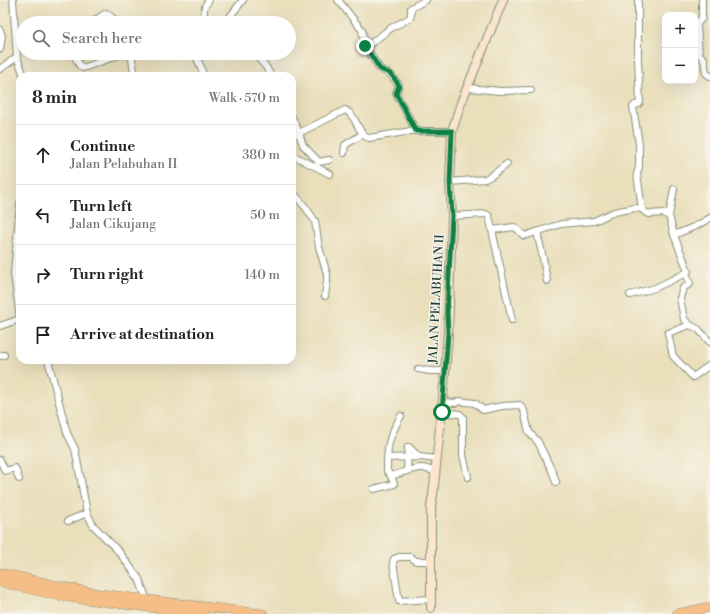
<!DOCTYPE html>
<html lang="en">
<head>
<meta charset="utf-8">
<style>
  :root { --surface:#fff; --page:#f2f2f2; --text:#222; --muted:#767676; --line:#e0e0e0 }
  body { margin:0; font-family:"Libre Bodoni",serif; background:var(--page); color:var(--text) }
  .controls { position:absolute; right:12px; top:12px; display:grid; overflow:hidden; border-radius:8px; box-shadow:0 4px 16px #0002 }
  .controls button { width:36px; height:36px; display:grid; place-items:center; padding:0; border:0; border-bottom:1px solid var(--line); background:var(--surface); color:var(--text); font:20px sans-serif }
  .stop { position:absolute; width:12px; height:12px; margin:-9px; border:3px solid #0b8043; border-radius:50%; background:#fff }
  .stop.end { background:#0b8043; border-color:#fff; box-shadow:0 1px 4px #0008 }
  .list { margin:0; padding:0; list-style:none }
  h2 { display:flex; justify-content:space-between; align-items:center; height:52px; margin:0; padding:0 16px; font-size:17px }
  h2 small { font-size:13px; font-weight:400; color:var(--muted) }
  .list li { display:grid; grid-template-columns:26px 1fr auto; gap:12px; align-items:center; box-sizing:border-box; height:60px; padding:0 16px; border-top:1px solid var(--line) }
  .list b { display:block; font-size:15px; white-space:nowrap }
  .list p { margin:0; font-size:13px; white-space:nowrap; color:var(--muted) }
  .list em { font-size:13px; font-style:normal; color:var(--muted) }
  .icon { flex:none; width:22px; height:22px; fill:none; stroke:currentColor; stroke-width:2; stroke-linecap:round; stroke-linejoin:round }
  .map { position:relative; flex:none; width:710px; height:614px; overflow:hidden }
  .search { position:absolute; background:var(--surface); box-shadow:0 4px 16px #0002; left:16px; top:16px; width:280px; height:44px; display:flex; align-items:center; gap:10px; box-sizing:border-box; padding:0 14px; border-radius:22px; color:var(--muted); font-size:15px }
  .panel { position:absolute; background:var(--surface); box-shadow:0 4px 16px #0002; left:16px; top:72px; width:280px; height:292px; border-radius:12px }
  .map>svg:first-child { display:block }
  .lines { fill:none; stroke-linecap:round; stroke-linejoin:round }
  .street-casing { stroke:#848e78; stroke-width:8 }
  .secondary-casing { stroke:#848e78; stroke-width:10 }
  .primary-casing { stroke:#848e78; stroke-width:10 }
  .street { stroke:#fff; stroke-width:6 }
  .secondary { stroke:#fbe5cf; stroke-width:8 }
  .primary { stroke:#f6be87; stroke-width:9 }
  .route { stroke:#0b8043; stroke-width:5 }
  .labels { text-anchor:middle; stroke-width:3; stroke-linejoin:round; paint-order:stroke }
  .street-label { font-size:12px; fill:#1f3d34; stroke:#f7f3e8 }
</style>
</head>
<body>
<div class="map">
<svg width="710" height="614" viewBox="0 0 710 614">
  <rect width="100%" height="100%" fill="#f7f3e8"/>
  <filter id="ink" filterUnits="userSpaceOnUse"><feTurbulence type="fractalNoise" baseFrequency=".025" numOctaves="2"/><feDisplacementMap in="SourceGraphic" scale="8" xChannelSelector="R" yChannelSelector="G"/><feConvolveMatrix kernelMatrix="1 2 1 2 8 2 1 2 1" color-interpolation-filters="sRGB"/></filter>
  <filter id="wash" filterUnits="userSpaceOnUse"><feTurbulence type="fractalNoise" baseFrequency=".012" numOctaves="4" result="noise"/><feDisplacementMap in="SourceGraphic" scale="16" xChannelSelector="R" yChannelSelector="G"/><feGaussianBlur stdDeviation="0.9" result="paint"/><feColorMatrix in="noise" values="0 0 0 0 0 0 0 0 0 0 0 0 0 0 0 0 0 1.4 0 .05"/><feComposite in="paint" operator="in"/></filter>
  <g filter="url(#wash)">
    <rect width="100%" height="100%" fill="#eadfbb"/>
  </g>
  <g filter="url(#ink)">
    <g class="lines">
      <g class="street-casing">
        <g id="street">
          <path d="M13,0L17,57L24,76"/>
          <path d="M338,0L362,30L365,46L380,69L390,74L399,85L396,93L416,131"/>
          <path d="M638,0V60L640,102L639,104L635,105L633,107L639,144V167L637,174L642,209"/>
          <path d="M702,0V18L697,24L699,54L704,59L706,73L710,76"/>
          <path d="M206,21C202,14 204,6 209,0"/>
          <path d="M91,23L106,13L119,23"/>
          <path d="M199,23C208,20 215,20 225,23"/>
          <path d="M225,23L243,0"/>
          <path d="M0,30L2,36L0,49"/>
          <path d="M366,47L391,28L410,18L411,15V8L426,0"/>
          <path d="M73,53L80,66L83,68L125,53"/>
          <path d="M132,53V60L135,76"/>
          <path d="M194,53L201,67L203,76"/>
          <path d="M254,53L266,67L271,76"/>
          <path d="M0,69L17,57"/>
          <path d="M468,88L500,91L531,90"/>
          <path d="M292,117L299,133L345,110C357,115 358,136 369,138L411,131H452"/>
          <path d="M292,135L299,133L303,145L319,162L329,160"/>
          <path d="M344,153L345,145L363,134"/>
          <path d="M292,155L330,174"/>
          <path d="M450,182L485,179L491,176L507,164"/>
          <path d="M292,191L306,208L315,221L319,247L327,274V281L325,296"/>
          <path d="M452,216L486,214L489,216L492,230L514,227L516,228L524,236L561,224L594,221L614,212L635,208L642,209L646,213L650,214L663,213L669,216L674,235L696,226L710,218"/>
          <path d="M669,216L674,189"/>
          <path d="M492,230L512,320"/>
          <path d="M537,232L543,258L547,281"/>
          <path d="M674,235L688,271L686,273L690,284L683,288L680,298L684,319L690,325L698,329L710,342"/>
          <path d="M630,295L655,288L686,273"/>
          <path d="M20,319L14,274L20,203"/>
          <path d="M690,325L668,333L673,356L693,377L710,365"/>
          <path d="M0,326L20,319"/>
          <path d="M0,356L4,355"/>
          <path d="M48,360L67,433L75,449L87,513L93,525L119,552L139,579L147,600"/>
          <path d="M418,369L430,371H445"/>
          <path d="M443,402L456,403L458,401L475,403L483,410L502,406L520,405L524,411L529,432L538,442L553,473L556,482"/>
          <path d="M442,412L460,414L463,417V455L468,477"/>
          <path d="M408,447H409L419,457"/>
          <path d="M387,458L419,457L437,459"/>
          <path d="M0,460L5,471L15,468L19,479"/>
          <path d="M407,471L408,447"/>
          <path d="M391,476C399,474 415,467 423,468C428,469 431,471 436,471"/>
          <path d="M374,489L394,484L391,476L387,471C387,446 388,438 401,416"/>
          <path d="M68,521L87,513"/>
          <path d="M431,599L399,601L393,562L394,559L399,557H411L416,561H431"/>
        </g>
      </g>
      <g class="secondary-casing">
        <path id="secondary" d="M431,608V506L433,495L443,398L448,333L452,216L450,182L452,131L461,103L503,0"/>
      </g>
      <g class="primary-casing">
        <g id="primary">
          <path d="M0,573L62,587L100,594L263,614"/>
          <path d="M0,582L60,596L203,614"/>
          <path d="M677,614L710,607"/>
        </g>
      </g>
      <use href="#street" class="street"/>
      <use href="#secondary" class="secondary"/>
      <use href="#primary" class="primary"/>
    </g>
  </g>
  <g class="lines" filter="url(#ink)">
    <path class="route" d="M365,46L380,69L391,74L399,85L396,93L416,131H452L450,182L452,216L447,313L448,333L442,412"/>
  </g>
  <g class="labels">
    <g class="street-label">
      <text transform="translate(436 299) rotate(-87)" y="4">JALAN PELABUHAN II</text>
    </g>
  </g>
</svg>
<div class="controls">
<button>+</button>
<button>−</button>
</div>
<div class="stop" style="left:442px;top:412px"></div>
<div class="stop end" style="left:365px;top:46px"></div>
<div class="search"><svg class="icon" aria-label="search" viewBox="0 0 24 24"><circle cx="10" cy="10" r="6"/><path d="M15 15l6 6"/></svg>Search here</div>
<section class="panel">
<h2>8 min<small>Walk · 570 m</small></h2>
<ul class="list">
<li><svg class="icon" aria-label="ahead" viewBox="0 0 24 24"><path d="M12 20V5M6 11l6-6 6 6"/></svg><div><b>Continue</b><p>Jalan Pelabuhan II</p></div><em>380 m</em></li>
<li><svg class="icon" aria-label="left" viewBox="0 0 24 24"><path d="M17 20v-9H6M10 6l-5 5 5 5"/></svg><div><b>Turn left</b><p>Jalan Cikujang</p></div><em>50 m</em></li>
<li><svg class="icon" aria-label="right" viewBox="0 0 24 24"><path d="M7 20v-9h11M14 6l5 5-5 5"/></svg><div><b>Turn right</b></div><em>140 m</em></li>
<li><svg class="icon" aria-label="arrive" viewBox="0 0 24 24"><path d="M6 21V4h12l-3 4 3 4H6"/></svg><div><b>Arrive at destination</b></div></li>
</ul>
</section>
</div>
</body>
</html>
